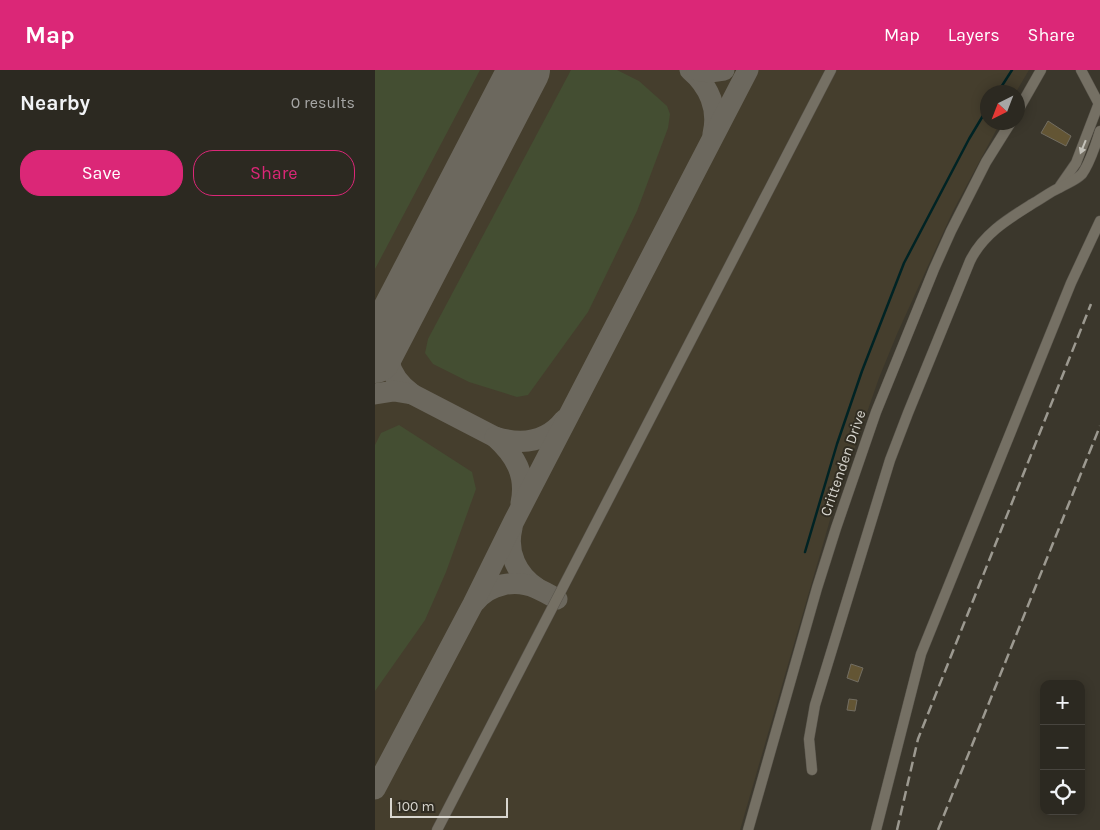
<!DOCTYPE html>
<html lang="en">
<head>
<meta charset="utf-8">
<style>
  :root { --surface:#2c2921; --page:#38352e; --text:#f1f3f6; --muted:#a6a6a5; --line:#48453f; --accent:#db2777 }
  body { margin:0; font-family:Karla,sans-serif; background:var(--page); color:var(--text) }
  .controls { position:absolute; right:15px; bottom:15px; display:grid; overflow:hidden; border-radius:10px; box-shadow:0 2px 12px #0003 }
  .controls button { width:45px; height:45px; display:grid; place-items:center; padding:0; border:0; border-bottom:1px solid var(--line); background:var(--surface); color:var(--text); font:25px sans-serif }
  .compass { position:absolute; left:605px; top:15px; width:45px; height:45px; border-radius:50%; background:var(--surface); box-shadow:0 2px 12px #0003; rotate:222deg }
  .scale { position:absolute; left:15px; bottom:12px; width:118px; box-sizing:border-box; padding-left:5px; border:2px solid #d8d6cf; border-top:0; font-size:14px; line-height:18px; white-space:nowrap; color:#d8d6cf; -webkit-text-stroke:4px #312d22; paint-order:stroke }
  .list { margin:0; padding:0; list-style:none }
  h2 { display:flex; justify-content:space-between; align-items:center; height:65px; margin:0; padding:0 20px; font-size:21px }
  h2 small { font-size:16px; font-weight:400; color:var(--muted) }
  .actions { display:flex; gap:10px; padding:15px 20px }
  .actions a { flex:1; padding:11px 0; border:1px solid var(--accent); border-radius:20px; text-align:center; font-size:18px; color:var(--accent) }
  .actions .main { background:var(--accent); color:#fff }
  .icon { flex:none; width:28px; height:28px; fill:none; stroke:currentColor; stroke-width:2; stroke-linecap:round; stroke-linejoin:round }
  .map { position:relative; flex:none; width:725px; height:760px; overflow:hidden }
  header { display:flex; align-items:center; gap:30px; box-sizing:border-box; height:70px; padding:0 25px; background:var(--accent); color:#fff }
  header strong { font-size:24px }
  nav { display:flex; gap:28px; margin-inline-start:auto; font-size:18px }
  main { display:flex }
  aside { flex:1; background:var(--surface) }
  .map>svg:first-child { display:block }
  .built { fill:#453e2d }
  .green { fill:#444e32 }
  .lines { fill:none; stroke-linecap:round; stroke-linejoin:round }
  .stream { stroke:#002324; stroke-width:2.5 }
  .taxiway { stroke:#6c685e; stroke-width:21 }
  .runway { stroke:#6c685e; stroke-width:52 }
  .building { fill:#635534; stroke:#726d61 }
  .minor-casing { stroke:#59554c; stroke-width:11 }
  .minor { stroke:#757064; stroke-width:10 }
  .rail { stroke:#9c9990; stroke-width:2.5; stroke-dasharray:10 5; stroke-linecap:butt }
  .oneway { fill:#c4c2ba }
  .labels { text-anchor:middle; stroke-width:4; stroke-linejoin:round; paint-order:stroke }
  .street-label { font-size:15px; fill:#d8d6cf; stroke:#312d22 }
</style>
</head>
<body>
<header>
<strong>Map</strong>
<nav><a>Map</a><a>Layers</a><a>Share</a></nav>
</header>
<main>
<aside>
<h2>Nearby<small>0 results</small></h2>
<ul class="list">
</ul>
<div class="actions"><a class="main">Save</a><a>Share</a></div>
</aside>
<div class="map">
<svg width="725" height="760" viewBox="0 0 725 760">
  <rect width="100%" height="100%" fill="#3b372c"/>
  <path class="built" d="M0,0H654L641,22H612V52L625,53L578,141L522,264L504,308L457,443L365,760H0Z"/>
  <g class="green">
    <path d="M0,0H105L0,199Z"/>
    <path d="M196,0H242L264,11L292,36L295,44L293,58L262,141L213,242L153,325L142,327L94,312L58,294L50,283L53,269Z"/>
    <path d="M24,355L97,402L101,419L71,502L50,550L0,621V375L6,363Z"/>
  </g>
  <g class="lines">
    <g class="stream">
      <path d="M623,22L637,0"/>
      <path d="M430,482L462,374L487,301L529,193L594,69L612,39"/>
    </g>
    <g class="taxiway">
      <path d="M315,0C334,16 344,39 338,64"/>
      <path d="M322,0L335,2L349,0"/>
      <path d="M20,249C9,280 9,303 37,324"/>
      <path d="M0,257L14,249L21,242L57,174"/>
      <path d="M0,324L19,321L37,324L120,367"/>
      <path d="M146,433C152,405 140,385 120,367C146,375 171,373 189,350"/>
      <path d="M137,458C131,482 142,505 162,518"/>
      <path d="M100,532C114,514 140,509 161,518C168,521 175,525 182,529"/>
      <path d="M0,719L98,534L139,451L373,0"/>
    </g>
    <path class="runway" d="M0,287L149,0"/>
  </g>
  <g class="building">
    <path d="M673,51L696,66L691,76L666,63Z"/>
    <path d="M476,594L488,598L483,612L472,608Z"/>
    <path d="M474,629L482,630L480,641L472,640Z"/>
  </g>
  <g class="lines">
    <g class="minor-casing">
      <g id="minor">
        <path d="M706,0L725,36"/>
        <path d="M642,42L666,0"/>
        <path d="M685,116L701,93L724,33"/>
        <path d="M437,700L434,669L440,635L515,390L533,343L595,191C608,164 633,149 657,134C666,129 675,122 684,118C692,113 700,111 707,104C715,93 721,74 725,61"/>
        <path d="M62,760L456,0"/>
        <path d="M373,760L442,518L461,458L501,342L559,199L576,161L611,92L636,52"/>
        <path d="M501,760L546,584L696,213L725,151"/>
      </g>
    </g>
    <use href="#minor" class="minor"/>
    <g class="rail">
      <path d="M522,760L543,669L716,234"/>
      <path d="M563,760L725,356"/>
    </g>
  </g>
  <defs><path id="oneway-solid" d="M-6-.8H1V-3.2L6.5 0L1 3.2V.8H-6Z" transform="scale(1.25)"/></defs>
  <use class="oneway" href="#oneway-solid" transform="translate(708 77) rotate(112)"/>
  <g class="labels">
    <g class="street-label">
      <text transform="translate(468 393) rotate(-71)" y="5">Crittenden Drive</text>
    </g>
  </g>
</svg>
<div class="controls">
<button>+</button>
<button>−</button>
<button><svg class="icon" aria-label="locate" viewBox="0 0 24 24"><circle cx="12" cy="12" r="6"/><path d="M12 2v4M12 18v4M2 12h4M18 12h4"/></svg></button>
</div>
<svg class="compass" viewBox="-18 -18 36 36"><path d="M0-13l5 13h-10z" fill="#e53935"/><path d="M0 13l5-13h-10z" fill="#a6a6a5"/></svg>
<div class="scale">100 m</div>
</div>
</main>
</body>
</html>
